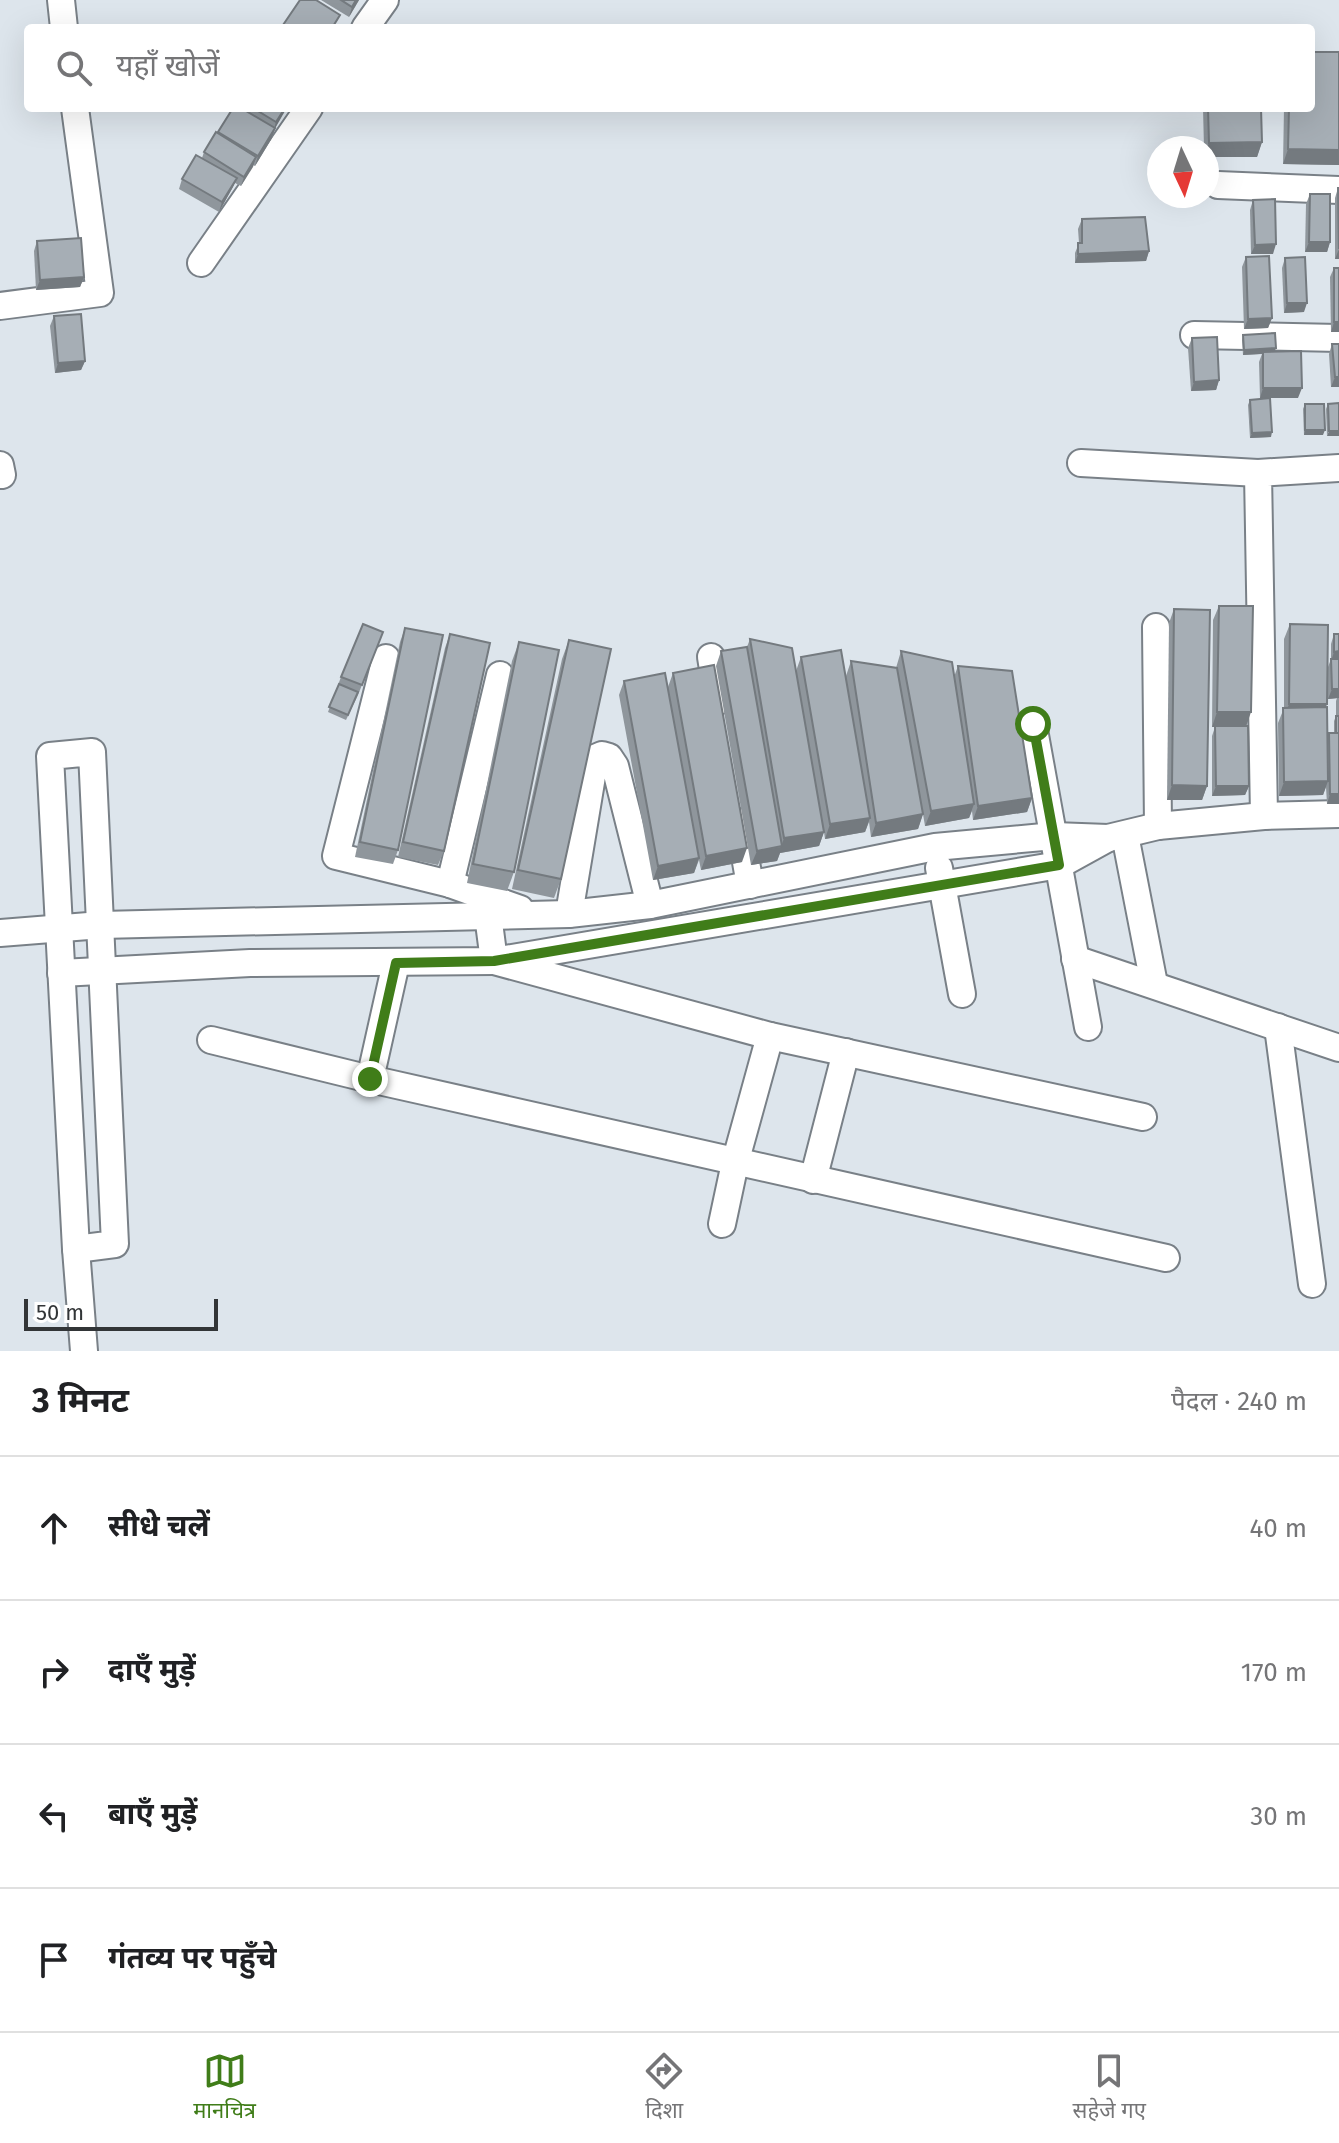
<!DOCTYPE html>
<html lang="hi">
<head>
<meta charset="utf-8">
<style>
  :root { --surface:#fff; --page:#f2f2f2; --text:#202124; --muted:#757577; --line:#e0e0e0; --accent:#407d19 }
  body { margin:0; font-family:"Fira Sans","Noto Sans Devanagari",sans-serif; background:var(--page); color:var(--text) }
  .compass { position:absolute; left:1147px; top:136px; width:72px; height:72px; border-radius:50%; background:var(--surface); box-shadow:0 8px 32px #0002; rotate:176deg }
  .scale { position:absolute; left:24px; bottom:20px; width:194px; box-sizing:border-box; padding-left:8px; border:4px solid #323537; border-top:0; font-size:22px; line-height:28px; white-space:nowrap; color:#323537; -webkit-text-stroke:6px #fff; paint-order:stroke }
  .stop { position:absolute; width:24px; height:24px; margin:-18px; border:6px solid #407d19; border-radius:50%; background:#fff }
  .stop.end { background:#407d19; border-color:#fff; box-shadow:0 2px 8px #0008 }
  .list { margin:0; padding:0; list-style:none }
  h2 { display:flex; justify-content:space-between; align-items:center; height:104px; margin:0; padding:0 32px; font-size:34px }
  h2 small { font-size:26px; font-weight:400; color:var(--muted) }
  .list li { display:grid; grid-template-columns:52px 1fr auto; gap:24px; align-items:center; box-sizing:border-box; height:144px; padding:0 32px; border-top:2px solid var(--line) }
  .list b { display:block; font-size:30px; white-space:nowrap }
  .list em { font-size:26px; font-style:normal; color:var(--muted) }
  .icon { flex:none; width:44px; height:44px; fill:none; stroke:currentColor; stroke-width:2; stroke-linecap:round; stroke-linejoin:round }
  .map { position:relative; flex:none; width:1339px; height:1351px; overflow:hidden }
  .search { position:absolute; background:var(--surface); box-shadow:0 8px 32px #0002; left:24px; right:24px; top:24px; height:88px; display:flex; align-items:center; gap:20px; box-sizing:border-box; padding:0 28px; border-radius:8px; color:var(--muted); font-size:30px }
  .sheet { height:680px; background:var(--surface) }
  nav { display:flex; justify-content:space-around; align-items:center; box-sizing:border-box; height:112px; border-top:2px solid var(--line); background:var(--surface); font-size:22px; color:var(--muted) }
  nav a { display:grid; justify-items:center; gap:4px }
  nav .on { color:var(--accent) }
  .map>svg:first-child { display:block }
  .lines { fill:none; stroke-linecap:round; stroke-linejoin:round }
  .minor-casing { stroke:#798087; stroke-width:30 }
  .minor { stroke:#fff; stroke-width:26 }
  .wall { fill:#8f969c; fill-rule:evenodd }
  .shaded-wall { fill:#747a7f }
  .building { fill:#a6aeb5; stroke:#747a7f; stroke-width:2 }
  .route { stroke:#407d19; stroke-width:10 }
</style>
</head>
<body>
<div class="map">
<svg width="1339" height="1351" viewBox="0 0 1339 1351">
  <rect width="100%" height="100%" fill="#dde5ec"/>
  <g class="lines">
    <g class="minor-casing">
      <g id="minor">
        <path d="M61,0L64,28"/>
        <path d="M365,28L385,0"/>
        <path d="M1218,185L1339,190"/>
        <path d="M201,263L309,108"/>
        <path d="M0,306L100,293L75,108"/>
        <path d="M1194,335L1339,338"/>
        <path d="M1081,463L1258,473"/>
        <path d="M0,465L2,475"/>
        <path d="M1156,627L1158,826"/>
        <path d="M711,657L718,701"/>
        <path d="M386,658L336,856L450,884L520,909"/>
        <path d="M1033,724L1088,1027"/>
        <path d="M92,752L115,1244L76,1249L50,756Z"/>
        <path d="M1264,816L1258,473L1339,468"/>
        <path d="M739,822L750,885"/>
        <path d="M1125,835L1154,984"/>
        <path d="M939,868L962,994"/>
        <path d="M450,884L500,675"/>
        <path d="M569,914L595,758L602,755L609,757L615,766L650,905"/>
        <path d="M488,915L494,961L770,1036L1143,1117"/>
        <path d="M0,933L101,925L569,914L650,905L935,847L1054,836L1108,838L1158,826L1264,816L1339,814"/>
        <path d="M1075,959L1339,1048"/>
        <path d="M61,973L250,963L494,961L1059,865L1108,838"/>
        <path d="M1278,1027L1312,1284"/>
        <path d="M211,1040L370,1079L1166,1258"/>
        <path d="M370,1079L396,963"/>
        <path d="M813,1180L846,1052"/>
        <path d="M722,1224L735,1163L770,1036"/>
        <path d="M76,1249L84,1351"/>
      </g>
    </g>
    <use href="#minor" class="minor"/>
  </g>
  <g class="wall">
    <path d="M321,0H359L349,17Z"/>
    <path d="M1339,52V165L1283,164L1284,108H1311Z"/>
    <path d="M233,108H286L275,128L272,138L255,166L253,165L241,186L235,183L219,212L179,189L182,179L202,158L204,152L218,134Z"/>
    <path d="M1203,108H1261L1262,142L1257,157H1207V148H1204Z"/>
    <path d="M1338,188L1339,259H1335V198Z"/>
    <path d="M1310,194L1330,242L1327,252H1305L1306,204Z"/>
    <path d="M1253,200L1273,254H1251L1250,210Z"/>
    <path d="M1082,219L1149,251L1146,261L1075,263V253L1079,243L1078,229Z"/>
    <path d="M37,241L84,277L80,287L36,290L34,251Z"/>
    <path d="M1246,257L1272,318L1268,328L1244,329L1242,267Z"/>
    <path d="M1285,258L1304,312L1284,313L1282,268Z"/>
    <path d="M1334,268L1339,332H1331L1330,277Z"/>
    <path d="M54,316L85,361L81,370L55,373L50,326Z"/>
    <path d="M1243,335L1275,352L1298,398H1260L1259,362L1262,354L1243,355L1242,340Z"/>
    <path d="M1192,338L1219,380L1216,390L1191,391L1188,348Z"/>
    <path d="M1332,344L1339,387H1331L1329,354Z"/>
    <path d="M1250,400L1271,437L1250,438L1248,405Z"/>
    <path d="M1339,403L1327,436L1326,409L1328,404Z"/>
    <path d="M1305,404L1323,435H1304L1303,409Z"/>
    <path d="M1219,606L1246,726L1249,786L1245,795L1212,796V736L1215,727H1212L1213,620Z"/>
    <path d="M1174,609L1207,786L1202,800H1167L1169,623Z"/>
    <path d="M1290,624L1328,667L1331,659V644L1334,634H1339V804H1327L1326,787L1323,795L1279,796L1278,723L1284,708V639ZM1328,682V699L1337,698L1336,701V716L1334,721V733H1329L1327,736L1326,707Z"/>
    <path d="M405,628L398,850L393,864L355,857L400,642Z"/>
    <path d="M383,632L358,695L346,720L328,712L341,677Z"/>
    <path d="M450,634L444,851L438,865L398,857L445,648Z"/>
    <path d="M750,639L796,671L801,657L846,676L851,661L896,668L901,651L954,677L958,666L1032,798L1027,812L973,820L972,811L969,818L925,826L923,814L918,829L871,837L869,822L865,832L825,839L824,832L819,846L780,853L777,861L751,865L716,666L721,651L747,647Z"/>
    <path d="M569,640L561,879L554,898L512,889L562,659Z"/>
    <path d="M519,642L514,872L507,891L467,883L512,661Z"/>
    <path d="M673,673L742,862L701,870L699,860L694,873L653,880L619,695L624,681L668,687Z"/>
  </g>
  <g class="shaded-wall">
    <path d="M356,0H359L349,17L352,7Z"/>
    <path d="M285,108H286L285,111L273,132L276,122Z"/>
    <path d="M275,128L272,138L255,166L258,156Z"/>
    <path d="M1262,142L1257,157H1207V148L1209,143Z"/>
    <path d="M1288,149L1339,150V165L1283,164Z"/>
    <path d="M256,157L253,167L241,186L244,177Z"/>
    <path d="M237,178L233,187L219,212L222,202Z"/>
    <path d="M1309,242H1330L1327,252H1305Z"/>
    <path d="M1276,244L1273,254H1251L1255,245Z"/>
    <path d="M1339,249V259H1335Z"/>
    <path d="M1149,251L1146,261L1075,263L1078,254Z"/>
    <path d="M84,277L80,287L36,290L40,280Z"/>
    <path d="M1287,303H1307L1304,312L1284,313Z"/>
    <path d="M1272,318L1268,328L1244,329L1248,319Z"/>
    <path d="M1334,322H1339V332H1331Z"/>
    <path d="M1276,348L1274,353L1243,355L1244,350Z"/>
    <path d="M85,361L81,370L55,373L58,363Z"/>
    <path d="M1335,377H1339V387H1331Z"/>
    <path d="M1219,380L1216,390L1191,391L1194,382Z"/>
    <path d="M1263,388H1302L1298,398H1260Z"/>
    <path d="M1305,430H1325L1323,435H1304Z"/>
    <path d="M1329,431H1339V436H1327Z"/>
    <path d="M1272,432L1271,437L1250,438L1252,433Z"/>
    <path d="M1339,651V661H1331L1334,652Z"/>
    <path d="M1332,689H1339V698L1328,699Z"/>
    <path d="M1289,704H1327L1322,718H1284Z"/>
    <path d="M1217,712H1251L1246,727H1212Z"/>
    <path d="M1328,781L1323,795L1279,796L1284,782Z"/>
    <path d="M1172,785L1207,786L1202,800H1167Z"/>
    <path d="M1216,786H1249L1245,795L1212,796Z"/>
    <path d="M1330,794H1339V804H1327Z"/>
    <path d="M1032,798L1027,812L973,820L978,806Z"/>
    <path d="M974,804L969,818L925,826L931,811Z"/>
    <path d="M923,814L918,829L871,837L876,823Z"/>
    <path d="M870,818L865,832L825,839L830,824Z"/>
    <path d="M824,832L819,846L780,853L777,861L751,865L757,851L781,847L784,838Z"/>
    <path d="M747,848L742,862L701,870L706,856Z"/>
    <path d="M699,858L694,873L653,880L658,866Z"/>
  </g>
  <g class="building">
    <path d="M300,0H316L340,15L332,28H281Z"/>
    <path d="M341,0H356L352,7Z"/>
    <path d="M1311,52H1339V150L1288,149L1289,108H1311Z"/>
    <path d="M233,108H241L275,128L258,156L218,132Z"/>
    <path d="M253,108H285L276,122Z"/>
    <path d="M1208,108H1261L1262,142L1209,143Z"/>
    <path d="M216,132L256,157L244,177L204,152Z"/>
    <path d="M196,155L237,178L222,202L182,179Z"/>
    <path d="M1338,188H1339V249Z"/>
    <path d="M1310,194H1330V242H1309Z"/>
    <path d="M1275,199L1276,244L1255,245L1253,200Z"/>
    <path d="M1145,217L1149,251L1078,254V243H1082V219Z"/>
    <path d="M81,238L84,277L40,280L37,241Z"/>
    <path d="M1269,256L1272,318L1248,319L1246,257Z"/>
    <path d="M1305,257L1307,303H1287L1285,258Z"/>
    <rect x="1334" y="268" width="5" height="54"/>
    <path d="M81,314L85,361L58,363L54,316Z"/>
    <path d="M1275,333L1276,348L1244,350L1243,335Z"/>
    <path d="M1217,337L1219,380L1194,382L1192,338Z"/>
    <path d="M1332,344H1339V377H1335Z"/>
    <path d="M1301,351L1302,388H1263V352Z"/>
    <path d="M1270,398L1272,432L1252,433L1250,400Z"/>
    <path d="M1339,403V431H1329L1328,404Z"/>
    <path d="M1305,404H1324L1325,430H1305Z"/>
    <path d="M1219,606H1253L1251,712H1217Z"/>
    <path d="M1174,609L1210,610L1207,786L1172,785Z"/>
    <path d="M363,624L383,632L362,685L341,677Z"/>
    <path d="M1290,624L1328,625L1327,704H1289Z"/>
    <path d="M405,628L443,635L398,850L360,842Z"/>
    <path d="M450,634L490,643L444,851L403,842Z"/>
    <path d="M1334,634H1339V651L1334,652Z"/>
    <path d="M750,639L792,648L824,832L784,838Z"/>
    <path d="M569,640L611,649L561,879L518,870Z"/>
    <path d="M519,642L559,650L514,872L473,864Z"/>
    <path d="M747,647L782,846L757,851L721,651Z"/>
    <path d="M841,650L870,818L830,824L801,657Z"/>
    <path d="M901,651L952,662L974,804L931,811Z"/>
    <path d="M1331,659H1339V689H1332Z"/>
    <path d="M851,661L897,668L923,814L876,823Z"/>
    <path d="M714,665L747,848L706,856L673,673Z"/>
    <path d="M958,666L1012,671L1032,798L978,806Z"/>
    <path d="M665,673L699,858L658,866L624,681Z"/>
    <path d="M339,684L358,692L348,715L329,707Z"/>
    <path d="M1327,707L1328,781L1284,782L1283,708Z"/>
    <rect x="1336" y="716" width="3" height="17"/>
    <path d="M1215,726H1248L1249,786H1216Z"/>
    <path d="M1329,733H1339V794H1330Z"/>
  </g>
  <g class="lines">
    <path class="route" d="M370,1079L396,963L494,961L1059,865L1033,724"/>
  </g>
</svg>
<svg class="compass" viewBox="-18 -18 36 36"><path d="M0-13l5 13h-10z" fill="#e53935"/><path d="M0 13l5-13h-10z" fill="#757577"/></svg>
<div class="scale">50 m</div>
<div class="stop" style="left:1033px;top:724px"></div>
<div class="stop end" style="left:370px;top:1079px"></div>
<div class="search"><svg class="icon" aria-label="search" viewBox="0 0 24 24"><circle cx="10" cy="10" r="6"/><path d="M15 15l6 6"/></svg>यहाँ खोजें</div>
</div>
<section class="sheet">
<h2>3 मिनट<small>पैदल · 240 m</small></h2>
<ul class="list">
<li><svg class="icon" aria-label="ahead" viewBox="0 0 24 24"><path d="M12 20V5M6 11l6-6 6 6"/></svg><div><b>सीधे चलें</b></div><em>40 m</em></li>
<li><svg class="icon" aria-label="right" viewBox="0 0 24 24"><path d="M7 20v-9h11M14 6l5 5-5 5"/></svg><div><b>दाएँ मुड़ें</b></div><em>170 m</em></li>
<li><svg class="icon" aria-label="left" viewBox="0 0 24 24"><path d="M17 20v-9H6M10 6l-5 5 5 5"/></svg><div><b>बाएँ मुड़ें</b></div><em>30 m</em></li>
<li><svg class="icon" aria-label="arrive" viewBox="0 0 24 24"><path d="M6 21V4h12l-3 4 3 4H6"/></svg><div><b>गंतव्य पर पहुँचे</b></div></li>
</ul>
</section>
<nav>
<a class="on"><svg class="icon" aria-label="map" viewBox="0 0 24 24"><path d="M3 6l6-2 6 2 6-2v14l-6 2-6-2-6 2zM9 4v14M15 6v14"/></svg>मानचित्र</a>
<a><svg class="icon" aria-label="directions" viewBox="0 0 24 24"><path d="M12 3l9 9-9 9-9-9zM9 14v-3h6M13 9l2 2-2 2"/></svg>दिशा</a>
<a><svg class="icon" aria-label="saved" viewBox="0 0 24 24"><path d="M7 4h10v16l-5-4-5 4z"/></svg>सहेजे गए</a>
</nav>
</body>
</html>
